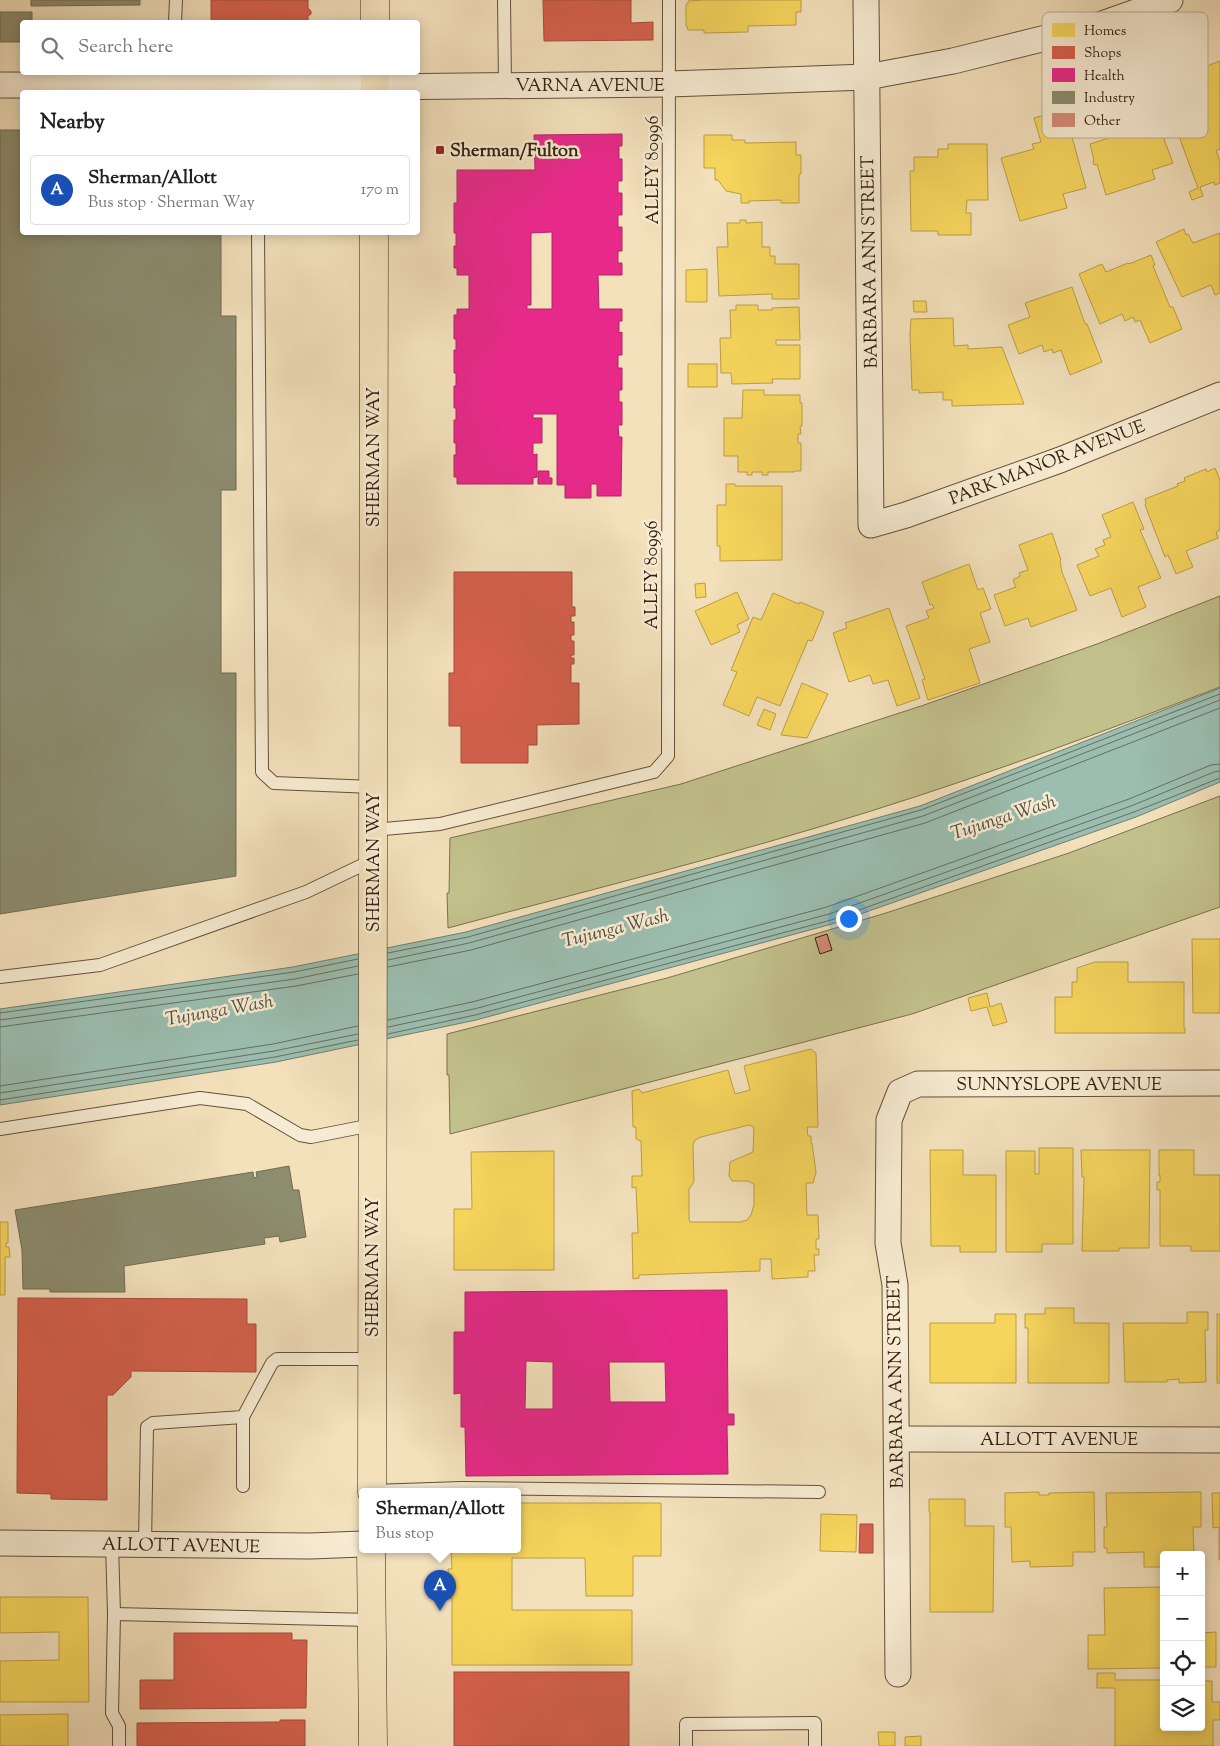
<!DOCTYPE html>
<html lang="en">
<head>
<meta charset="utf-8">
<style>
  :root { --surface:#fff; --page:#f2f2f2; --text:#222; --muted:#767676; --line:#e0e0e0; --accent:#b45309 }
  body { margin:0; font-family:"Sorts Mill Goudy",serif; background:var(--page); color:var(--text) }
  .controls { position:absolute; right:15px; bottom:15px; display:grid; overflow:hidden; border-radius:5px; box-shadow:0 2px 12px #0003 }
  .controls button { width:45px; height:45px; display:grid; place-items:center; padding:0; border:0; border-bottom:1px solid var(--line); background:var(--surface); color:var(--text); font:25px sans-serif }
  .you { position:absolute; left:848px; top:918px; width:18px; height:18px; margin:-12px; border:4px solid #fff; border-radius:50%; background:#1a73e8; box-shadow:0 0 0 8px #1a73e833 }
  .badge { display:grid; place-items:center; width:32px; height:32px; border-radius:50%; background:var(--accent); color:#fff; font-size:16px; font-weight:700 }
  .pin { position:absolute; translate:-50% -41px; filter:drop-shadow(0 1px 2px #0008) }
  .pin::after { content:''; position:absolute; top:26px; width:18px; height:15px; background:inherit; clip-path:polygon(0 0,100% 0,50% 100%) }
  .popup { position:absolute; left:359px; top:1488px; width:162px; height:65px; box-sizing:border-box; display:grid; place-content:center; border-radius:5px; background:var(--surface); filter:drop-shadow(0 1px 4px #0005); font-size:16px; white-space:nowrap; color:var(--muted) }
  .popup b { font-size:19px; color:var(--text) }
  .popup::after { content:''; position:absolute; left:50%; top:100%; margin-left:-10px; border:10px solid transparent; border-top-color:var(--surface) }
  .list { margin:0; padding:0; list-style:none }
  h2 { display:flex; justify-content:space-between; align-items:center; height:65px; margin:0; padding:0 20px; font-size:21px }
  h2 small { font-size:16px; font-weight:400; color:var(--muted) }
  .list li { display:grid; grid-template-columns:32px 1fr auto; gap:15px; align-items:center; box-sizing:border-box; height:70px; margin:0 10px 10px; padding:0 10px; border:1px solid var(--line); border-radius:5px }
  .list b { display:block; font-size:19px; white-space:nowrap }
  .list p { margin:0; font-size:16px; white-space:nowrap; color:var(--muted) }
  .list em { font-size:16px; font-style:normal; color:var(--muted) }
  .icon { flex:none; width:28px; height:28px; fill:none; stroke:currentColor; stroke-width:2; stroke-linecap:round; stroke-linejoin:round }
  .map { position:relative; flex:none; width:1220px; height:1746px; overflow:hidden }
  .search { position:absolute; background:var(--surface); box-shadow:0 2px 12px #0003; left:20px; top:20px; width:400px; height:55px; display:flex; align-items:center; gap:12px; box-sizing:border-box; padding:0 18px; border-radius:5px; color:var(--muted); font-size:19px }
  .panel { position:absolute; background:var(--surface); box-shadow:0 2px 12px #0003; left:20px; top:90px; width:400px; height:145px; border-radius:5px }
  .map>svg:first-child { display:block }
  .green { fill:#c2c18c; stroke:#7b704d }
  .water { fill:#9bbeb0; stroke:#727e6f }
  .homes { fill:#f6d55c; stroke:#bc9e45; fill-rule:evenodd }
  .shops { fill:#d6604d; stroke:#a54c3a }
  .health { fill:#e7298a; stroke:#b12665; fill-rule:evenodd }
  .industry { fill:#8c8c6e; stroke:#726b51 }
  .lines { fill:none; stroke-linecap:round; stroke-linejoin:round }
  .shore { stroke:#686e5f; stroke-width:1 }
  .building { fill:#d58c79; stroke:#341e0e }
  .lane-casing { stroke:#644f3a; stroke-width:14 }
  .street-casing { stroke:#644f3a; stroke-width:27 }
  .primary-casing { stroke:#341e0e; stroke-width:29 }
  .lane { stroke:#f7ecd3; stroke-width:12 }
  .street { stroke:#f7ecd3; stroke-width:25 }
  .primary { stroke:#f3e1bc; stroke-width:28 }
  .poi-dot { fill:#8f2418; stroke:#f7ecd3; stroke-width:2 }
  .labels { text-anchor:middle; stroke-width:5; stroke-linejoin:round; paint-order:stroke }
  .street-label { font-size:18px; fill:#341e0e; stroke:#f7ecd3 }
  .poi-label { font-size:18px; font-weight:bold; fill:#341e0e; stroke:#f7ecd3; text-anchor:start }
  .water-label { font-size:19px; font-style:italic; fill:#534e3f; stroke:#f7ecd3 }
  .key { fill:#f7ecd3; stroke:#bcae98; stroke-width:1 }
  .key-label { font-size:14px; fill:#341e0e }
</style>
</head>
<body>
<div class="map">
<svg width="1220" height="1746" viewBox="0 0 1220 1746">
  <rect width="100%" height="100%" fill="#f3e1bc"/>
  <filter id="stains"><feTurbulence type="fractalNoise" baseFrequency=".004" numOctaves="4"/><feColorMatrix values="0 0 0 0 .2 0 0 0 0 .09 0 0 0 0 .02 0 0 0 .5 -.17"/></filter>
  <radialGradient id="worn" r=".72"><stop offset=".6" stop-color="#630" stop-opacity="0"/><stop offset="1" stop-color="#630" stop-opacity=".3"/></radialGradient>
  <g class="green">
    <path d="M1220,596V687C1105,731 989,774 871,811C732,855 589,890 448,928L447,893H449L450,838L681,784L924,705L1097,644Z"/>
    <path d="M1220,796V907L912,1014L450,1134L449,1075H447V1034L667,978L886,913L1069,853Z"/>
  </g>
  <path class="water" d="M1220,688V782L1136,817L832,924L476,1020L276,1062L0,1105V1009L293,967L466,932L920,806Z"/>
  <g class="homes">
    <path d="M704,0H801V12H796V25L748,26V32L704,33V30H688L687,26H686V4H688V1Z"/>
    <path d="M1220,61V149L1216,151L1220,161V183L1215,185L1214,182L1200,187L1203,196L1192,200L1189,192L1198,188L1173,120L1194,112L1192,104L1199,101L1197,98L1206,94L1196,70Z"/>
    <path d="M1149,85L1163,125L1159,126L1173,163L1152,170L1155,179L1106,195L1097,164L1094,165L1093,161L1094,160L1090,144L1112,137L1110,129L1119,127L1117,120L1123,118L1116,96Z"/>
    <path d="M1067,109L1074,137H1072L1086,188L1063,194L1067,208L1020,221L1001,158L1034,149L1032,144L1041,142L1034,118Z"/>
    <path d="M704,135H732V140H745V143L796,142V155H801V174H799V203H781V200L749,201V203H741V194L726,191L718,180H715V168H704Z"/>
    <path d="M948,144H987L988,200H967L966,213H971V235H938V231H911L910,171H914V157H938V149H948Z"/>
    <path d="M740,220H746V223L762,222V247H770V256H775V264H799V299H772V294L719,296L717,247H728L727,223H740Z"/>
    <path d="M1184,229L1186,235L1188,234L1193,243L1220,233V293L1215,295L1211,285L1182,297L1156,242Z"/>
    <path d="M1151,255L1155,265L1153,266L1170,307H1173L1182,329L1150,343L1140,320L1135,322L1133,317L1125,321L1122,314L1100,324L1079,274L1102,264L1106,272L1128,263L1129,264Z"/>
    <path d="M707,269V302H686V270Z"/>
    <path d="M1072,287L1085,324H1087L1102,362L1070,375L1061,350L1053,353L1052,349L1044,352L1042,345L1019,354L1008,325L1030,317L1025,303Z"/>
    <path d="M913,301H926L927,312H914Z"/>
    <path d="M736,305H758V310H772V308L799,307L800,340H776V345H800V379H772L773,383L732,384L731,373H721L720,338H731L730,310H736Z"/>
    <path d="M953,318L954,346L968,345V349L1002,347L1024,404L952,406V400H943V392L919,393V390H912L910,334L911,319Z"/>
    <rect x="688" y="364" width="29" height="23"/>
    <path d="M743,390H764V395H800V403H802V426H800L801,434H798V443H801V471H794V472H768V475H762V472H752V475H747V472H738V456H724V418H742Z"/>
    <path d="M1215,468L1220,480V530L1216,532L1218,538L1186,551L1193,567L1176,574L1168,555L1165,557L1145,505L1146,504L1145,499L1178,486L1177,484L1185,481L1184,478L1206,469L1207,472Z"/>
    <path d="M726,484H735V486H782V560L720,561V546H717V505H726Z"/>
    <path d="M1133,502L1144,529L1140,530L1161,578L1138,587L1146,607L1122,617L1111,588L1090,596L1077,565L1099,556L1095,549L1105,545L1103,540L1111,537L1102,515Z"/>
    <path d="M1052,533L1061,560L1060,561L1062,572L1077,610L1031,627L1028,618L1005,626L994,595L1016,587L1013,580L1020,576L1019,573L1028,570L1019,545Z"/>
    <path d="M969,564L978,590L983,588L991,609L980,613L990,642L969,649L980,683L928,700L922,680L925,679L906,626L929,618L926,611L934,608L932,604L930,605L922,582Z"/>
    <path d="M705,583L706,597L696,598L695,584Z"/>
    <path d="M737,592L749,619L737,625L740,632L711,645L695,611Z"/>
    <path d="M773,593L799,604L800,602L824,612L812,641L808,640L780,706L757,697L749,716L723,705L737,672L731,670L753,617L761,620Z"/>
    <path d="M889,608L920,698L897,706L888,680L873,684L870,675L849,682L833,633L847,628L845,623Z"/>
    <path d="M802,683L828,694L807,738L781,735Z"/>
    <path d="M764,709L776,714L770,730L757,725Z"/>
    <path d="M1192,939H1220V1013H1193Z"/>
    <path d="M1095,962H1128V982H1184V1028H1185V1033H1055V997H1072V982H1077V968Z"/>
    <path d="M987,993L990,1007L1001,1003L1007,1022L993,1026L987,1007L971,1011L968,998Z"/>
    <path d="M811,1049L816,1053L818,1127H807L808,1136H811V1143H812L816,1172L813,1183H806L807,1215H818L819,1239H816V1249H819V1255H814L815,1271H808V1277L772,1279L771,1259H760V1271L639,1275V1278L633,1279L632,1233H638L636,1187L632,1188V1176H642L641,1141L636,1139V1127H633L632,1091L639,1089L642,1093L728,1070L735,1094L750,1090L744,1066ZM749,1125L754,1127L753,1152L730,1162L729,1176L732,1181H748L754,1184V1205L751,1215L747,1220L740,1222H690L689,1219V1189L694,1182L693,1145L695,1140L701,1137Z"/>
    <path d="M1039,1148H1073V1244H1042V1252H1006V1151H1035V1174H1039Z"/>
    <path d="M930,1150H963V1175H996V1252H960V1246H931Z"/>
    <path d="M1081,1150H1150L1149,1248H1119V1251H1082L1084,1177H1082Z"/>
    <path d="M1159,1150H1194V1175H1220V1251H1191V1246H1160V1190H1157V1182H1160V1175L1159,1176Z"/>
    <path d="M554,1151V1270H454V1209H472L471,1152Z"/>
    <path d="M0,1222H8V1243H6V1247H9L10,1257H5V1295H0Z"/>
    <path d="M1045,1308H1074V1323H1109V1383H1028V1328H1025V1314H1045Z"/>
    <path d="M1187,1312H1208V1330H1205L1206,1382L1179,1383V1379L1167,1380V1382H1125L1123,1323H1187Z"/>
    <path d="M995,1314H1016V1383H930V1323H995Z"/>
    <rect x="1217" y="1314" width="3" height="69"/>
    <path d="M1039,1492V1495H1049V1493L1094,1492L1095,1552H1073V1566L1030,1567V1561L1012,1562L1011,1527H1005V1493Z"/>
    <path d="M1201,1492V1527H1193L1194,1555H1164V1567H1144V1552L1107,1553V1548H1104V1527H1107L1106,1493Z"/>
    <path d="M1212,1493H1220V1560H1219V1527L1213,1528Z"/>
    <path d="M929,1499H965V1526H994L993,1612H930V1512H929Z"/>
    <path d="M518,1503H661V1556H633V1596H586L585,1558H512V1610H632V1665H452V1598H449L448,1569H452L451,1550H518Z"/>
    <path d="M821,1514L857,1515L856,1552L820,1551Z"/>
    <path d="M1164,1587V1668L1088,1669V1635H1105L1104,1588Z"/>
    <path d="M0,1597H88L89,1702H0V1661L59,1660V1632L0,1633Z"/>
    <path d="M1216,1632V1667H1201V1633Z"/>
    <path d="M1097,1673H1115V1680H1164V1727H1201V1681H1212V1702H1220V1720H1213V1746H1115V1688H1097Z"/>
    <path d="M68,1714V1746H0V1715Z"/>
    <path d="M878,1732H895V1746H879Z"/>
    <path d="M921,1736V1746H905V1737Z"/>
  </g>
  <g class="shops">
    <path d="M211,0H308V8L311,11V14L308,16V22H211Z"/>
    <path d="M543,0H631V23L653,22V40L544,41Z"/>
    <path d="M454,572H572V607H575V616H571V622H574V635H571V641H574V655H571V658H574V664H571V683H579V724L537,725V745H528V763H461V726H449V673H454Z"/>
    <path d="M18,1298L247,1299V1324H256V1372L131,1371V1377L113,1395H107V1500L51,1499V1494L17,1493Z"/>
    <path d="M860,1524H873V1553H859Z"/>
    <path d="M174,1633H292V1640H307L306,1708L140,1709V1680H174Z"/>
    <rect x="454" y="1672" width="175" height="74"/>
    <path d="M280,1720H305V1746H137V1723L280,1722Z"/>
  </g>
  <g class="health">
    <path d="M622,134V146H619V159H622V181H618V193H622V215H618V227H622V251H618V263H622V275H598L599,309H622V321H619V333L622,332V355H618V368H622V390H619V402H622V425H618L619,437H622L621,496H597V484H591V498H565V485H557V414H533V418H542V443H533V455L537,454V477L533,478V484H457V477H454V455H456V443H454V420H456V408H454V386H456V373H454V350H456V339H454V315H457V309H469V275H457V268H454V246H456V233H454V203H457V170H535L534,135ZM552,232V309H527V305H531V233Z"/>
    <path d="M538,471H549V478H552V484H538Z"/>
    <path d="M727,1290L728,1414H734V1425H727L728,1474L466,1476L465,1427H461V1393L454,1394V1332H465V1292ZM526,1361L553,1362V1409H525ZM609,1362H665L666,1402H610Z"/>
  </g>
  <g class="industry">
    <path d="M31,0H140V5L31,6Z"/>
    <path d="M0,12H32V22H22V42H0Z"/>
    <path d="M0,130H22V232H221V316H236V490H221V673H236V876L0,914Z"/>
    <path d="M289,1166L293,1190H299L306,1237L280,1242L279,1236L264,1238L265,1244L124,1266L125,1292H50V1289H23L22,1250L15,1210L253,1172L254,1178L257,1177L256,1172Z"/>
  </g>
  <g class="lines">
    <g class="shore">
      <path d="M388,953L468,937L921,810L1220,694"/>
      <path d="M388,960L469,943L923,816L1220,700"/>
      <path d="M388,967L471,950L925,823L1220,708"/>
      <path d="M0,1013L294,972L358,959"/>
      <path d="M0,1020L295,979L358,966"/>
      <path d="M388,1020L472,1002L827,907L1129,799L1211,765L1220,764"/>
      <path d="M0,1027L296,986L358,974"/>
      <path d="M388,1027L474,1009L829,914L1131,806L1214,772L1220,771"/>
      <path d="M388,1034L475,1015L831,920L1134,812L1220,778"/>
      <path d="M0,1086L273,1044L358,1026"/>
      <path d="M0,1093L274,1051L358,1034"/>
      <path d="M0,1100L275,1057L358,1040"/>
    </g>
  </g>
  <path class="building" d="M827,934L832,950L820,954L815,938Z"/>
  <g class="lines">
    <g class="lane-casing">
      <g id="lane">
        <path d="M504,0L505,85"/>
        <path d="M175,22L176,0"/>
        <path d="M258,232L262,772L274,783L373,787"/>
        <path d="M373,830L440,824L654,772L668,756L669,0"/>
        <path d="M0,977L100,965L306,892L373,860"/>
        <path d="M0,1129L200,1098L247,1104L300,1135L311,1137L372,1125"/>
        <path d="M243,1417V1486"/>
        <path d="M372,1491L462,1488L819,1492"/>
        <path d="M112,1544L114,1614L112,1713L119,1726V1746"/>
        <path d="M145,1544L147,1427L153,1423L243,1417L272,1363L277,1359H372"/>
        <path d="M114,1614L372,1620"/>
        <path d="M686,1746V1724L815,1723V1746"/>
      </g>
    </g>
    <g class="street-casing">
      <g id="street">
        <path d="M866,0L871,525L906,515L1060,460L1220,395"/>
        <path d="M0,85L375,87L669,84L867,77L953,61L1102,24L1170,0"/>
        <path d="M897,1439L1220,1440"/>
        <path d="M0,1543L311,1546L362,1544"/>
        <path d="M898,1674L895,1285L888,1243L889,1120L900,1092L918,1084L1220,1083"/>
      </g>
    </g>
    <g class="primary-casing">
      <g id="primary">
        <path d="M375,0V22"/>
        <path d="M375,92V72"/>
        <path d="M372,1492L374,232"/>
        <path d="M371,1550L373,1746"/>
      </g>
    </g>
    <use href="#lane" class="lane"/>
    <use href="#street" class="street"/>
    <use href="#primary" class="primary"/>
  </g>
  <rect class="poi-dot" x="435" y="145" width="10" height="10" rx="2.5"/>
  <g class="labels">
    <g class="street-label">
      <text x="590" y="91">VARNA AVENUE</text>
      <text transform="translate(652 170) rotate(-90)" y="6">ALLEY 80996</text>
      <text transform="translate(869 262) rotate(-91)" y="6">BARBARA ANN STREET</text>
      <text transform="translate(373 457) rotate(-90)" y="6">SHERMAN WAY</text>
      <text transform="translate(1047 462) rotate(-21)" y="6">PARK MANOR AVENUE</text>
      <text transform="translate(651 575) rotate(-90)" y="6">ALLEY 80996</text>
      <text transform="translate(373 862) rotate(-90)" y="6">SHERMAN WAY</text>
      <text x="1059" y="1090">SUNNYSLOPE AVENUE</text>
      <text transform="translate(372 1267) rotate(-90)" y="6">SHERMAN WAY</text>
      <text transform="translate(895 1382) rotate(-91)" y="6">BARBARA ANN STREET</text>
      <text x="1059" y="1445">ALLOTT AVENUE</text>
      <text transform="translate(181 1545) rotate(1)" y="6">ALLOTT AVENUE</text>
    </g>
    <g class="poi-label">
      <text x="450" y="156">Sherman/Fulton</text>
    </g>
    <g class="water-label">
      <text transform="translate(1003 816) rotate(-18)" y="7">Tujunga Wash</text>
      <text transform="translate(615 927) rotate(-14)" y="7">Tujunga Wash</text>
      <text transform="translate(219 1009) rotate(-10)" y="7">Tujunga Wash</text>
    </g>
  </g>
  <rect x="1042" y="12" width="166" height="126" rx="8" class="key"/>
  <rect x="1052" y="23" width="23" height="14" fill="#f6d55c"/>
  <rect x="1052" y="46" width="23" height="13" fill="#d6604d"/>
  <rect x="1052" y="68" width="23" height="14" fill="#e7298a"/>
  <rect x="1052" y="91" width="23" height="13" fill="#8c8c6e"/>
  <rect x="1052" y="113" width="23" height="14" fill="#d58c79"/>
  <g class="key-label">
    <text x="1084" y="35">Homes</text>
    <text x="1084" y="57">Shops</text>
    <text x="1084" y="80">Health</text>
    <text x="1084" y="102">Industry</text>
    <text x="1084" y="125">Other</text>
  </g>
  <rect width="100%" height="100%" filter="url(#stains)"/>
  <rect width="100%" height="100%" fill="url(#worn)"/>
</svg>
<div class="controls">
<button>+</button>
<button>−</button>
<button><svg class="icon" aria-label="locate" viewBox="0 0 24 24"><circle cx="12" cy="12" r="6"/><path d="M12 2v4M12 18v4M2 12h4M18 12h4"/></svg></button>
<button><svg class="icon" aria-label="layers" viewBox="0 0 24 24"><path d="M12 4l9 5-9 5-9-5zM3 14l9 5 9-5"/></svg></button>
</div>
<div class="you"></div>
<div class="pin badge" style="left:440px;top:1611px;background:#1a4fb4">A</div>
<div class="popup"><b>Sherman/Allott</b>Bus stop</div>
<div class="search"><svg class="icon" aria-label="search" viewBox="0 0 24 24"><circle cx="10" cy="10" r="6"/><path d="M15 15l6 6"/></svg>Search here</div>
<section class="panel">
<h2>Nearby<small></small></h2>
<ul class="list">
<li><span class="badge" style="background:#1a4fb4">A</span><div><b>Sherman/Allott</b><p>Bus stop · Sherman Way</p></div><em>170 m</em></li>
</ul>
</section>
</div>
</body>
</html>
